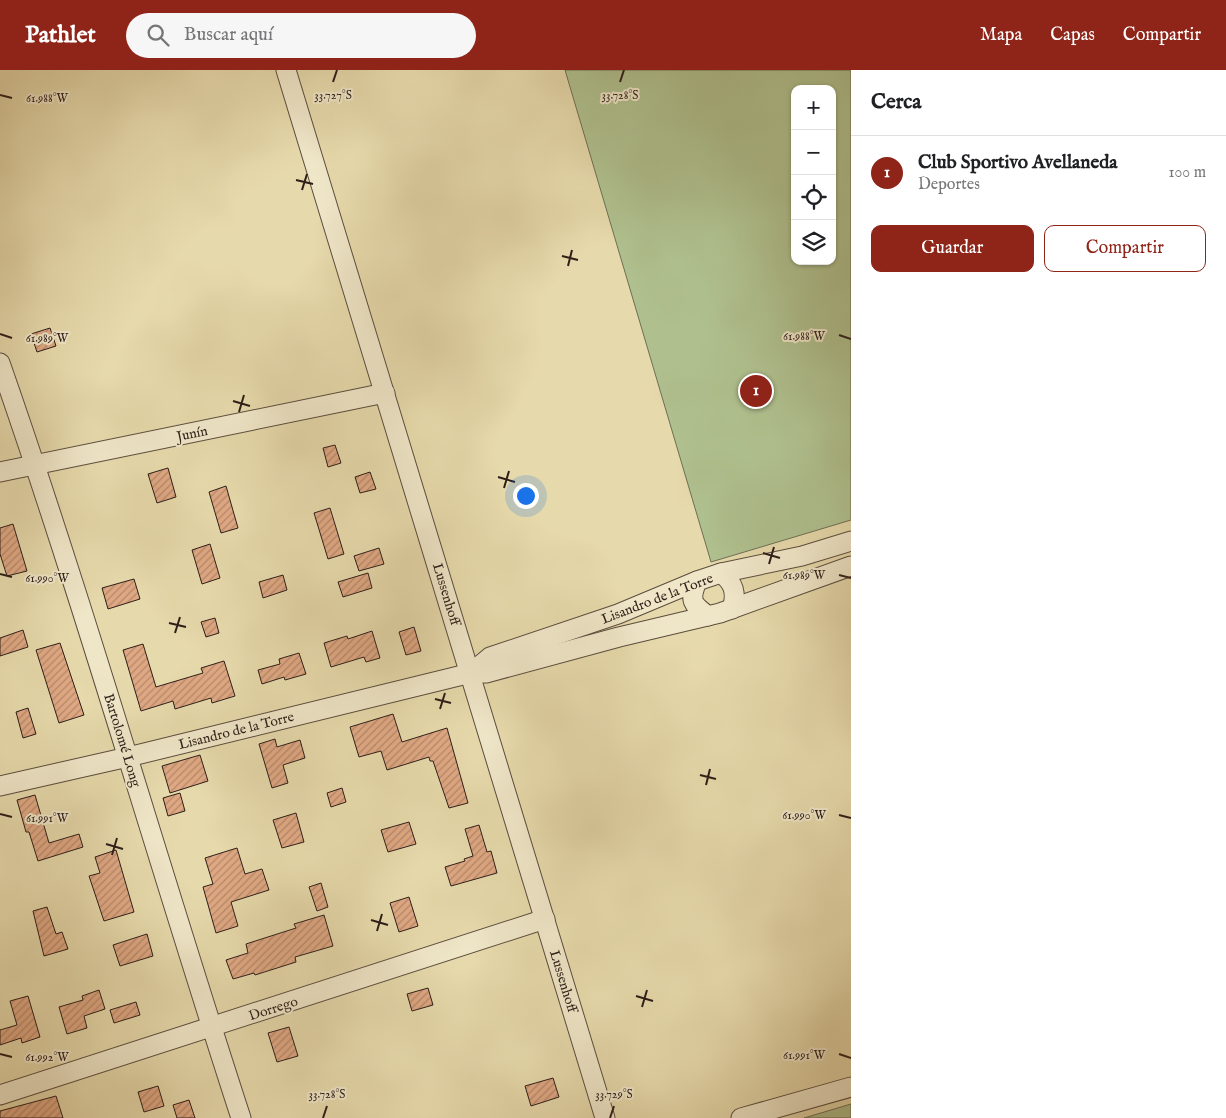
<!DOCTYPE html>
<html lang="es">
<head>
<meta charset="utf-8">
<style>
  :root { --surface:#fff; --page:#f6f6f6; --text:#202124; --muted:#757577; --line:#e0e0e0; --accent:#8f2418 }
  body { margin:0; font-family:"IM FELL English",serif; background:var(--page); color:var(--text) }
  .controls { position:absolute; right:15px; top:15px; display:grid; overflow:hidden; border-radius:10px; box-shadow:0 1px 4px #0004 }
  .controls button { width:45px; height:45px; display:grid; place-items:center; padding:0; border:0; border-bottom:1px solid var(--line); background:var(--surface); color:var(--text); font:25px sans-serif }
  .you { position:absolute; left:525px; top:425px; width:18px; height:18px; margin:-12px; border:4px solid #fff; border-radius:50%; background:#1a73e8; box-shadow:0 0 0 8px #1a73e833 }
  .badge { display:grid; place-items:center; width:32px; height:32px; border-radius:50%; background:var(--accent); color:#fff; font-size:16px; font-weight:700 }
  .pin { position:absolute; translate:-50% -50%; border:2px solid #fff; box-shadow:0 1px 5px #0006 }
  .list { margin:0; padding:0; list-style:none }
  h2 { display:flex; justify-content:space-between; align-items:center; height:65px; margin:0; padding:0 20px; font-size:21px }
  h2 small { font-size:16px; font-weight:400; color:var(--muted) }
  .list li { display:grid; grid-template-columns:32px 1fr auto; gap:15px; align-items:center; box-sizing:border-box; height:75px; padding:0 20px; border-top:1px solid var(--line) }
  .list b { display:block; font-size:19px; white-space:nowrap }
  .list p { margin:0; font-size:16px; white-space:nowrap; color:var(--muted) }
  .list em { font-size:16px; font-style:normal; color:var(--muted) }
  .actions { display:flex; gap:10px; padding:15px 20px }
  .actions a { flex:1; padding:11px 0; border:1px solid var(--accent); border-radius:10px; text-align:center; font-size:18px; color:var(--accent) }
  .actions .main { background:var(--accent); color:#fff }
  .icon { flex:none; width:28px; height:28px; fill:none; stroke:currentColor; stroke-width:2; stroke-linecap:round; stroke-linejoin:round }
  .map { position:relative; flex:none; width:851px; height:1048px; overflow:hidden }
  header { display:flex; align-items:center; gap:30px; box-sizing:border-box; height:70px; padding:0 25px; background:var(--accent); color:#fff }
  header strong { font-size:24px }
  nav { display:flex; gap:28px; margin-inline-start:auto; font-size:18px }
  .search { width:350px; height:45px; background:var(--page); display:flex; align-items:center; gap:12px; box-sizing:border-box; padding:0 18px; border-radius:28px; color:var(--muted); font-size:19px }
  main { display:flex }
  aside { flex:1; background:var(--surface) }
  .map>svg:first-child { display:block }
  .pitch { fill:#afc08e; stroke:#6e6f54; fill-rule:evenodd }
  .building { fill:url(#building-hatch); stroke:#2d1e19 }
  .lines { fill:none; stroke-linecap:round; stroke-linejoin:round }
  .street-casing { stroke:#5b4d3e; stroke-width:21 }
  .street { stroke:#efe6c8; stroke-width:19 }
  .ticks { fill:none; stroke:#2d1e19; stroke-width:2 }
  .labels { text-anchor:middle; stroke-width:4; stroke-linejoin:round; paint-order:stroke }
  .street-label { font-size:14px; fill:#2d1e19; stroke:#efe6c8 }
  .ticks-label { font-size:12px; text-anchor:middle; fill:#2d1e19; stroke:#efe6c8; stroke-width:4; stroke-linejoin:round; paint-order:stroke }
</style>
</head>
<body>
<header>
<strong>Pathlet</strong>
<div class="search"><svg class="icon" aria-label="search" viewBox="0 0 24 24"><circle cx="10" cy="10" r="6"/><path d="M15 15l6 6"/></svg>Buscar aquí</div>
<nav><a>Mapa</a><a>Capas</a><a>Compartir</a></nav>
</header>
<main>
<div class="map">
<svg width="851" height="1048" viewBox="0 0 851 1048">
  <defs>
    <pattern id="building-hatch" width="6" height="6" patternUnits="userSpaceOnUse" patternTransform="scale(1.25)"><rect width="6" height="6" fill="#dfa883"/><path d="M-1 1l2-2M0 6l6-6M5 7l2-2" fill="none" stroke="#b5886a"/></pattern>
  </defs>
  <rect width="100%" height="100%" fill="#e6d9ab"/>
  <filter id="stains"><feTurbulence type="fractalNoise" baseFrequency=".004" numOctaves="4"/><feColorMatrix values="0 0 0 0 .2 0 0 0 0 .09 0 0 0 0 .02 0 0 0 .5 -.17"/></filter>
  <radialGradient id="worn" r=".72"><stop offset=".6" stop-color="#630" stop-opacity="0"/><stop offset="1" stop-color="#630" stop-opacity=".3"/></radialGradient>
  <g class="pitch">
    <path d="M565,0H851V450L711,492ZM795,19H832V191H795Z"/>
    <path d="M851,1034V1048H804Z"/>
  </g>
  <g class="building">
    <path d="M50,258L56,276L37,282L31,264Z"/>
    <path d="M335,375L341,393L328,397L323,378Z"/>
    <path d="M168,398L176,427L157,433L148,404Z"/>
    <path d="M370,402L376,419L360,423L355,407Z"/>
    <path d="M226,416L238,458L221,463L209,422Z"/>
    <path d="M330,438L344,484L328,489L314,443Z"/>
    <path d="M13,454L27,501L7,506L0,484V458Z"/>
    <path d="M210,474L220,508L202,514L192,480Z"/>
    <path d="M379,478L384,494L359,501L354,486Z"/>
    <path d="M368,503L372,518L343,527L338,512Z"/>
    <path d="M283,505L287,520L263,528L259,512Z"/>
    <path d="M134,509L140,529L108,539L102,518Z"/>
    <path d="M215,548L219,563L206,567L201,552Z"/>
    <path d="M414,557L421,581L406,585L399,562Z"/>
    <path d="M23,560L28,577L0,586V568Z"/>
    <path d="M372,561L380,588L366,592L364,587L331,597L324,573L347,566L348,569Z"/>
    <path d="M60,573L84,645L59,653L36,580Z"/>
    <path d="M143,574L156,617L203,603L201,598L224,591L235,626L212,633L211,628L175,639L173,631L141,641L123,580Z"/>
    <path d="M299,583L306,604L285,610L284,607L262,614L258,600L280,594L279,589Z"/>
    <path d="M28,638L36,664L23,668L16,642Z"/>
    <path d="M393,644L402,672L447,658L468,733L449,738L433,691H430L429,687L387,700L381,681L359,687L350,657Z"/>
    <path d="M275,669L277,677L300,670L305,688L283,695L288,713L272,718L259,674Z"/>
    <path d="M200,685L208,711L170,723L162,696Z"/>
    <path d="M342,718L346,732L331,737L327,723Z"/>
    <path d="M180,723L185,741L168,746L163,728Z"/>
    <path d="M35,725L49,773L79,764L83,777L38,791L29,762H26L17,730Z"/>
    <path d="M296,743L304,772L282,778L273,750Z"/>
    <path d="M409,752L416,774L388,782L381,760Z"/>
    <path d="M479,755L487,782L491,781L497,803L451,816L445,797L465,791L464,789L473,786L465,759Z"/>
    <path d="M237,778L245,804L262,799L269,820L231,832L238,856L216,863L203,817L213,814L205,788Z"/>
    <path d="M116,780L134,842L104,851L89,806L100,803L95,787Z"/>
    <path d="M321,813L328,837L317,841L309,817Z"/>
    <path d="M409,827L418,856L399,862L390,833Z"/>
    <path d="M47,837L56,864L62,862L68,879L44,886L33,841Z"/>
    <path d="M324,845L333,876L295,887L296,892L255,905L254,903L233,909L226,890L248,883L246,874L296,858L294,854Z"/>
    <path d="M147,864L153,886L120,896L113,875Z"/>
    <path d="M428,918L433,935L412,941L407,924Z"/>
    <path d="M99,920L105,939L84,946L87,958L67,964L59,937L83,930L82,926Z"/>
    <path d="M28,926L40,967L22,973L21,968L0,975V960L17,955L10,931Z"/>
    <path d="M136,932L140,945L114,953L110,940Z"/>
    <path d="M289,957L298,986L277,992L268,963Z"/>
    <path d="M553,1008L559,1027L531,1036L525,1016Z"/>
    <path d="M158,1016L164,1036L144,1042L138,1022Z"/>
    <path d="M56,1026L63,1048H0V1041Z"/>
    <path d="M189,1030L195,1048H177L173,1035Z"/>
  </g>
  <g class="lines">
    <g class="street-casing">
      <g id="street">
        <path d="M286,0L605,1048"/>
        <path d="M0,293C87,542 159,797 241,1048"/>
        <path d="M0,402L385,323"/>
        <path d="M721,503C734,513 737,523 732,539"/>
        <path d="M697,511C689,531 692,534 708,546"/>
        <path d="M471,603L490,587L618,544L697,511L721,503L802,486L851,471"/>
        <path d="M0,716L128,687L471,603H486L619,567L720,543L851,496"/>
        <path d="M0,1025L545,849"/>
        <path d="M741,1048L851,1017"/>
      </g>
    </g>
    <use href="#street" class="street"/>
  </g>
  <path class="ticks" d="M333,12L337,0M620,12L624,0M0,25L12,28M296,110L313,114M302,120L307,104M562,186L578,190M568,196L572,180M0,264L12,268M839,265L851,269M233,331L250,336M239,342L244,325M498,407L515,412M504,418L509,401M763,483L780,488M769,494L774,477M0,504L12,507M839,505L851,508M169,553L186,557M175,563L180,547M435,629L451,633M440,639L445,623M700,705L716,709M706,715L710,699M0,744L12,747M839,745L851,748M106,774L123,779M112,785L117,768M371,850L388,855M377,861L382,844M636,926L653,931M642,937L647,920M0,984L12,987M839,984L851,988M323,1048L327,1036M610,1048L614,1036"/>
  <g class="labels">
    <g class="street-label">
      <text transform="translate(192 363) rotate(-12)" y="5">Junín</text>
      <text transform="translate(447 524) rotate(73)" y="5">Lussenhoff</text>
      <text transform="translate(657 528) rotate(-21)" y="5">Lisandro de la Torre</text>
      <text transform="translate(236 660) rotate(-14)" y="5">Lisandro de la Torre</text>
      <text transform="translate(123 670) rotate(73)" y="5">Bartolomé Long</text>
      <text transform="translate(564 911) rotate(73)" y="5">Lussenhoff</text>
      <text transform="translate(273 938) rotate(-18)" y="5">Dorrego</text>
    </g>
  </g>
  <g class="ticks-label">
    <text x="333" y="29">33.727°S</text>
    <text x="620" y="29">33.728°S</text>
    <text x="47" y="32">61.988°W</text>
    <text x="804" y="270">61.988°W</text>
    <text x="47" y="272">61.989°W</text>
    <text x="804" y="509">61.989°W</text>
    <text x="47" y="512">61.990°W</text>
    <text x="804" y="749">61.990°W</text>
    <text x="47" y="752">61.991°W</text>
    <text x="804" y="989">61.991°W</text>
    <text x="47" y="991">61.992°W</text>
    <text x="327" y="1028">33.728°S</text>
    <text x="614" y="1028">33.729°S</text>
  </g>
  <rect width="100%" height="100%" filter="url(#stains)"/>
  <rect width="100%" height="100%" fill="url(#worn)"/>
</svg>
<div class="controls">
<button>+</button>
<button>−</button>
<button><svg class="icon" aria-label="locate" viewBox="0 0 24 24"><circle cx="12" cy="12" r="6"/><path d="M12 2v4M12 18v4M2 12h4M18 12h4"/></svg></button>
<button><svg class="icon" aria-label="layers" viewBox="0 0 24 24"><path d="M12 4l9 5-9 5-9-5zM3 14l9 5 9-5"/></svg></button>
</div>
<div class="you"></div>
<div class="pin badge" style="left:756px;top:321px">1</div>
</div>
<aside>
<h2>Cerca<small></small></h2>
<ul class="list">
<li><span class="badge">1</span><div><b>Club Sportivo Avellaneda</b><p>Deportes</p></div><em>100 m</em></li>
</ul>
<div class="actions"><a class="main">Guardar</a><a>Compartir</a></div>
</aside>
</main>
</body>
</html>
